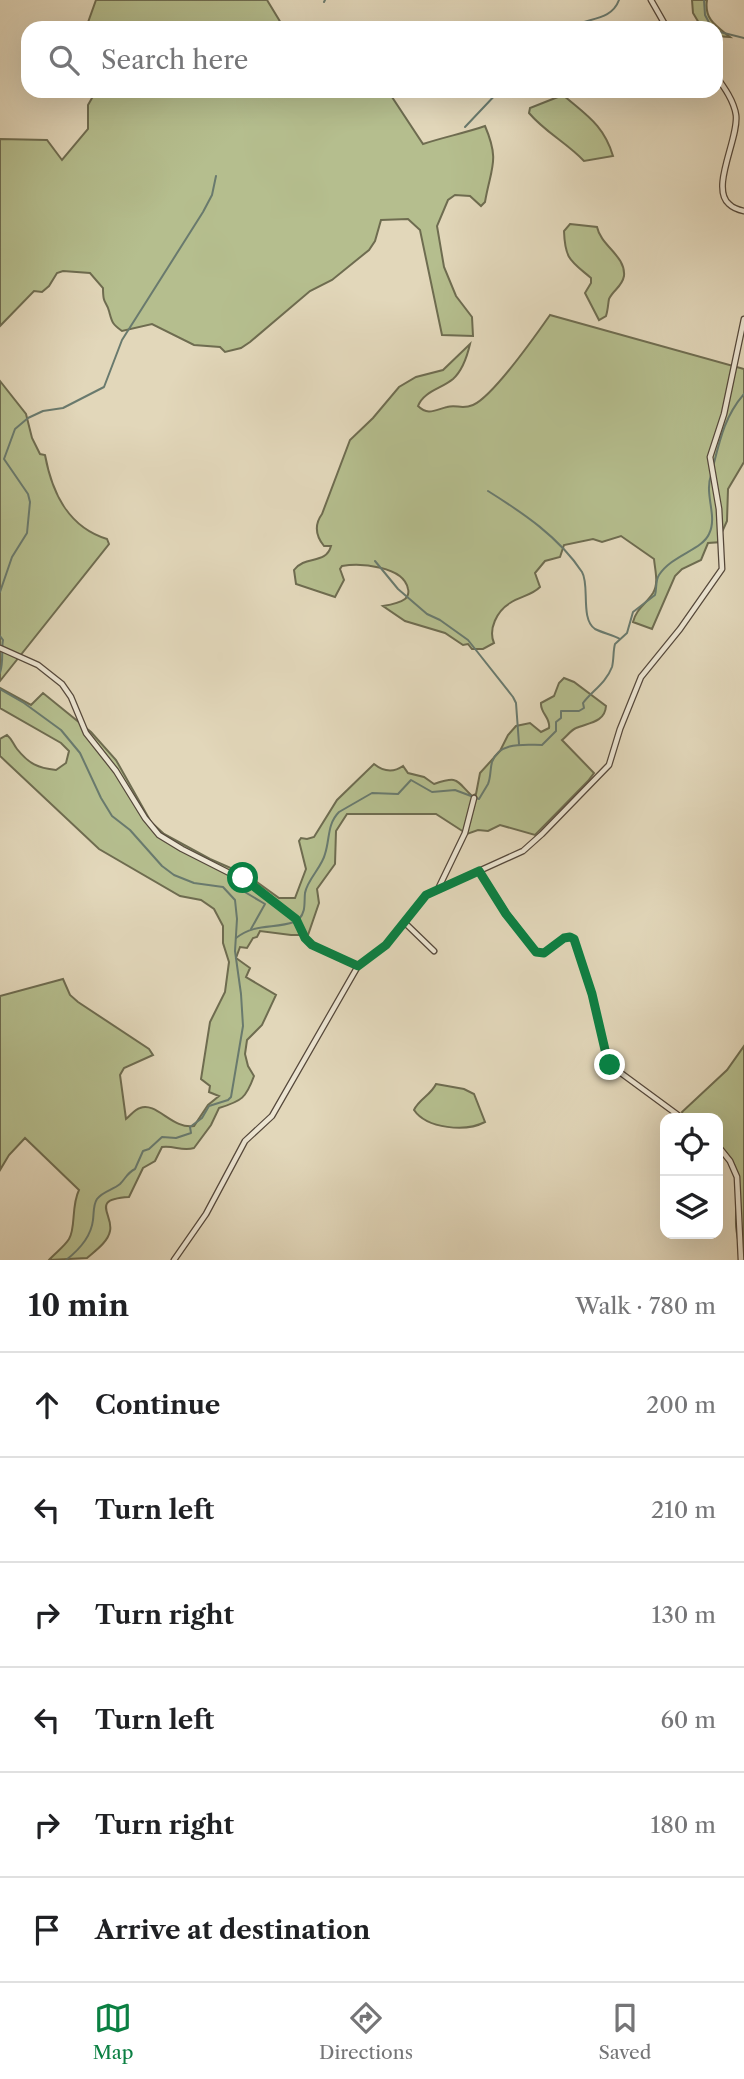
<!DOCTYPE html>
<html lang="en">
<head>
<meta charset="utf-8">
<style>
  :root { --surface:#fff; --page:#f6f6f6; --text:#202124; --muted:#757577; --line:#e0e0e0; --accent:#0b8043 }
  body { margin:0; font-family:"Libre Caslon Text",serif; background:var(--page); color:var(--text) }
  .controls { position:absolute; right:21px; bottom:21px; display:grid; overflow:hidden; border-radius:14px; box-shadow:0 7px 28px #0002 }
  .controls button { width:63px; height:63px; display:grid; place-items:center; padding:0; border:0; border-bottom:2px solid var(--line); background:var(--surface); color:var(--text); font:35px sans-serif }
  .stop { position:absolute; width:21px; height:21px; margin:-16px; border:5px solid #0b8043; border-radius:50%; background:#fff }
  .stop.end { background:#0b8043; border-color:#fff; box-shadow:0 2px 7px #0008 }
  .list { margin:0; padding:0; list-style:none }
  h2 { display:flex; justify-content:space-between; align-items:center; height:91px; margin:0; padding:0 28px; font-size:30px }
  h2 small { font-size:23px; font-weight:400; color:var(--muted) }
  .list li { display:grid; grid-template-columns:46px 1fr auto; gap:21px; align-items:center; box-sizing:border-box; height:105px; padding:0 28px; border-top:2px solid var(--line) }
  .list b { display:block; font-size:26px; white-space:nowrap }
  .list em { font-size:23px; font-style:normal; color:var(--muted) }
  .icon { flex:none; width:38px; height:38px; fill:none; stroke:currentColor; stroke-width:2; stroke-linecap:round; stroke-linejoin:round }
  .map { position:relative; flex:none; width:744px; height:1260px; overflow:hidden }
  .search { position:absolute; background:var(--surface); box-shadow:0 7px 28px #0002; left:21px; right:21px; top:21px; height:77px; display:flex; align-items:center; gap:18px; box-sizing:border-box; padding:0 24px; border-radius:21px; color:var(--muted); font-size:26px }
  .sheet { height:721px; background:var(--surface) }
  nav { display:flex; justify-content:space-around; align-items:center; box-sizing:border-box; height:98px; border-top:2px solid var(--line); background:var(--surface); font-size:19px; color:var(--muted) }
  nav a { display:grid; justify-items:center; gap:4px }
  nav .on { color:var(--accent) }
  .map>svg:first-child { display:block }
  .green { fill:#b5be8e; stroke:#6e6c50; stroke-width:2 }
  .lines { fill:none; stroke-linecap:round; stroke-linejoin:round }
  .stream { stroke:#697a6e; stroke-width:2 }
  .street-casing { stroke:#55483b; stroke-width:7 }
  .street { stroke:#ece5d2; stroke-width:4.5 }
  .route { stroke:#0b8043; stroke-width:9 }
</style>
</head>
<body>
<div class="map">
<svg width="744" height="1260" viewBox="0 0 744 1260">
  <rect width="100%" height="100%" fill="#e2d7ba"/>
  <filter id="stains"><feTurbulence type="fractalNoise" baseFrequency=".00286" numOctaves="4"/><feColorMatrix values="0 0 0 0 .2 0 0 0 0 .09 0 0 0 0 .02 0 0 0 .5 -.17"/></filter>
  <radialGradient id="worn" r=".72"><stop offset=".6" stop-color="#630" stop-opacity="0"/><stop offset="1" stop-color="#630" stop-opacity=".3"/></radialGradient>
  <g class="green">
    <path d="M96,0H267L284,28H86Z"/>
    <path d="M692,0H707C704,19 716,26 730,37L716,36V28H702L693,13Z"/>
    <path d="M96,91H388L423,144C444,137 465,133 485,126C500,161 491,167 485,202L481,206L470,196L455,195L448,200L437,226L444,267L456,296L472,317L473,336L442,335L420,230L408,219L381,220L375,241L369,250L332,280L310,291L250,342L241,348L225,352L220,347L194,345L152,324L122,331C112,324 112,322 109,311C106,300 103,305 103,288L90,273L63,271L57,273L49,286L42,292L34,291L0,326V139L47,140L62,160L88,129V105Z"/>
    <path d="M563,95C586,115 604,125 613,156L584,161C567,143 545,132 529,113L530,108Z"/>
    <path d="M570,224L597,227C601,246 626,256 624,276C622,287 613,290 609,299C608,304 608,310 606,316L599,320L585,293L591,283V278C571,261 565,260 564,231Z"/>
    <path d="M550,315L744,369V462L728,489L727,521L722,532V542L708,543L701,560L682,569L675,576L652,629L633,622C636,609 646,604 653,593C659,583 655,570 654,559L621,536L602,542L593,539L564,545L560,557L545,561L535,573L540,587C531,596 520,596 510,603C497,611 488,629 494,643L483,649H472L468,644L463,645L445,633L405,621L383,606C389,605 401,602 405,599C408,597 409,592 408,589C404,566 360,563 342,566L340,569L344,580L335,597L296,584L294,570C305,555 326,565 331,546H324C316,536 314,525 322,514L350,440L373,418L399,387L416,377L443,370L470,344C467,357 463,370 453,379C441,389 424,391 418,406C428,416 435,410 447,407C457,404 461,410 473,405C492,397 536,335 550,315Z"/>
    <path d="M0,381L26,414L32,438L40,454L45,455C52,493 68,527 107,539L109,544L0,681Z"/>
    <path d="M564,678L574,682L606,706C605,723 587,723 576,728C571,730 566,737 562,740L594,773L588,781L535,835L500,825L488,831L478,830L467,834L436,814H347L336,831L335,864L317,889L319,903L308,935H291L260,931L257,937L253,938L247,948L240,947L236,958L250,968L246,977L276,995L262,1025L247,1040L245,1054L248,1066L254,1076C246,1098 242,1101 219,1108L211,1125L194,1148C182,1152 174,1145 162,1147L155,1161L143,1168L129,1197C89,1199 114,1215 110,1231C108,1242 95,1251 87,1258L49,1260C55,1253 64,1247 69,1239C76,1228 71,1206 79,1190L25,1138L9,1155L0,1170V996L63,979L70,995L78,1002L149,1049L153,1055L124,1068L120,1075L126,1119C130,1116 135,1109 140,1108C156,1101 173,1130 194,1126L208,1105L219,1096L209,1092L210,1086L201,1079L210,1022L225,992L229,962L223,943V926L214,909L201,900L180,896L99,849L0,756V739L7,735C12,739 13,744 17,749C29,764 38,768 56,770L66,763L69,751L61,743L0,708V688L31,705L43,693L91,732L116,760L151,822L164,834L210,859L247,875L279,898H295L306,869L299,841L301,838L307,839L314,837L337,800L374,764C384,772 393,773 403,766L408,773L424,777L434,784C458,776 455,779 472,796L476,794L480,773L500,751L508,735L516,726L530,723L541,732L549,728C551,718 540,713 541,703L554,696L559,683Z"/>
    <path d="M744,1046V1250L740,1252C739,1242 736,1233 736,1224C735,1197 744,1163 718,1145V1118H684L682,1112L727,1070Z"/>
    <path d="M436,1084L464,1089L474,1094L485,1122C466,1132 427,1129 414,1110C419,1099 431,1095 436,1084Z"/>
  </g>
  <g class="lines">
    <g class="stream">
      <path d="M704,0L705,15L712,28"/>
      <path d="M324,2L325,0"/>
      <path d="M570,28C586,17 611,22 619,0"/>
      <path d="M716,31L744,38"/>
      <path d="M465,127L499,91"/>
      <path d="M713,467C720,439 725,416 744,394"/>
      <path d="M488,491C523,513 559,537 582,572C590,585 580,619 595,629C603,633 613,635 620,639"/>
      <path d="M375,561L398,589L427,614L440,620L468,640L513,697L516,703L519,744"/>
      <path d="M0,592L12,557L27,533L30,502L28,494L4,459L15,429L28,418L43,411L63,408L104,387L122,340L203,212L212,195L216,176"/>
      <path d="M0,636L3,640C1,651 4,660 0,673"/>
      <path d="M0,689L24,703L61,730L80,753L101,798L112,816L130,830L162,866L174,875L194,883L223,887L235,900L237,919L235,951L241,994L243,1026L231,1097L228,1100L209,1106L202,1118L190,1127L191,1133L176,1138L162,1137L149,1149L143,1151L135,1169C127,1173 126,1178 120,1184C113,1190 103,1191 97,1199C93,1205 94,1213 93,1220C91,1237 79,1250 66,1260"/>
      <path d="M233,885L265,904L251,929"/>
      <path d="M299,919C306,912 304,903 305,893C307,880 322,867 325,854C330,839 327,824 339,812L372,793L398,794L411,780L432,792L455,790L479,799C482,794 485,789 488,784C491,777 490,769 492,762C499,741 525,745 542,745L556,731V722L561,718V711H579L584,708L583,703C592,691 606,683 612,667C614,659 613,651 615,644L627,633L633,612L655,595C657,589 655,581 659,575C672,555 702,550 709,534C718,516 704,495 711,475"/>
      <path d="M236,938C255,923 274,929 294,922"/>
    </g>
    <g class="street-casing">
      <g id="street">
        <path d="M651,0L667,28"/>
        <path d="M716,76C724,87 734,101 736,115C739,138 710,188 729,204C733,208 739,210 744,211"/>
        <path d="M0,648L38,665L62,684L71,697L86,733L116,771L145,818L159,835L182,849L253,885L296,919L305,938L312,945L358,966"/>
        <path d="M479,871L506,913L536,952L544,953L564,938L570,937L574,939L592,994L606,1054L610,1065L682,1118"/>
        <path d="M439,887L465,833L474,798"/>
        <path d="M404,922L434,951"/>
        <path d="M718,1146L730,1161L737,1177L741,1260"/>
        <path d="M174,1260L206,1214L245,1141L272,1116L358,966L386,945L426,895L523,851L542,834L609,765L620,729L641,677L680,629L722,569L719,509L710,457L724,414L744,319"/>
      </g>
    </g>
    <use href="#street" class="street"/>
  </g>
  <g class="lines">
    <path class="route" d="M243,878L296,919L305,938L312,945L358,966L386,945L426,895L479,871L506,914L536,952L544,953L564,938L570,937L574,939L592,994L606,1054L610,1065"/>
  </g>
  <rect width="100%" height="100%" filter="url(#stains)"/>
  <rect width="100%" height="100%" fill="url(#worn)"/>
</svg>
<div class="controls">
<button><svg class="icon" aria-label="locate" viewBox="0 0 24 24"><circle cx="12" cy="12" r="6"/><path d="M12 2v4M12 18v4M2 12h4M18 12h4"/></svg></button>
<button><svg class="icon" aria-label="layers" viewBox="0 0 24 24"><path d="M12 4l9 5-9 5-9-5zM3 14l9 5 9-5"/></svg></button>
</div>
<div class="stop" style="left:243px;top:878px"></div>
<div class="stop end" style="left:610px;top:1065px"></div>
<div class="search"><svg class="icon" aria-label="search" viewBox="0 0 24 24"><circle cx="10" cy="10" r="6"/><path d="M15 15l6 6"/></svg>Search here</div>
</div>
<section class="sheet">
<h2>10 min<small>Walk · 780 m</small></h2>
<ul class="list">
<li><svg class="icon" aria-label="ahead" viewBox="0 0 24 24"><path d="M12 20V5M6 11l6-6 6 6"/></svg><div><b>Continue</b></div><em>200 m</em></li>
<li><svg class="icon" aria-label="left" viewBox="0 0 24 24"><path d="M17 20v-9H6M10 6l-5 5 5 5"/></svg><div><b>Turn left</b></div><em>210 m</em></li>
<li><svg class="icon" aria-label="right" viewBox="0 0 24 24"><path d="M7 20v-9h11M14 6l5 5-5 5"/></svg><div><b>Turn right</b></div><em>130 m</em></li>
<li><svg class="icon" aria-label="left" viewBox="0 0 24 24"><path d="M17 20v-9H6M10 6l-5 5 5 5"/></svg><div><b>Turn left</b></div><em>60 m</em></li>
<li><svg class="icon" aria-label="right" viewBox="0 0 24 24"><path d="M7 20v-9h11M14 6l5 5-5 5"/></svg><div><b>Turn right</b></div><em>180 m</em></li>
<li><svg class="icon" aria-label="arrive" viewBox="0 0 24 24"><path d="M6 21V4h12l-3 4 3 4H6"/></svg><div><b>Arrive at destination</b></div></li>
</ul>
</section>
<nav>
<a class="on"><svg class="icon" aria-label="map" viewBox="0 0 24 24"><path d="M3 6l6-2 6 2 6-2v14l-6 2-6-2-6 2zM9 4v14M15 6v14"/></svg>Map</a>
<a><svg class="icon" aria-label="directions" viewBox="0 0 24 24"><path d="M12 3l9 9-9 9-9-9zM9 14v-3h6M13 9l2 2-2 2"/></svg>Directions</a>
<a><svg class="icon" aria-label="saved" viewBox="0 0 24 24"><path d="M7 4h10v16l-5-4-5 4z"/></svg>Saved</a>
</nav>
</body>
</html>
